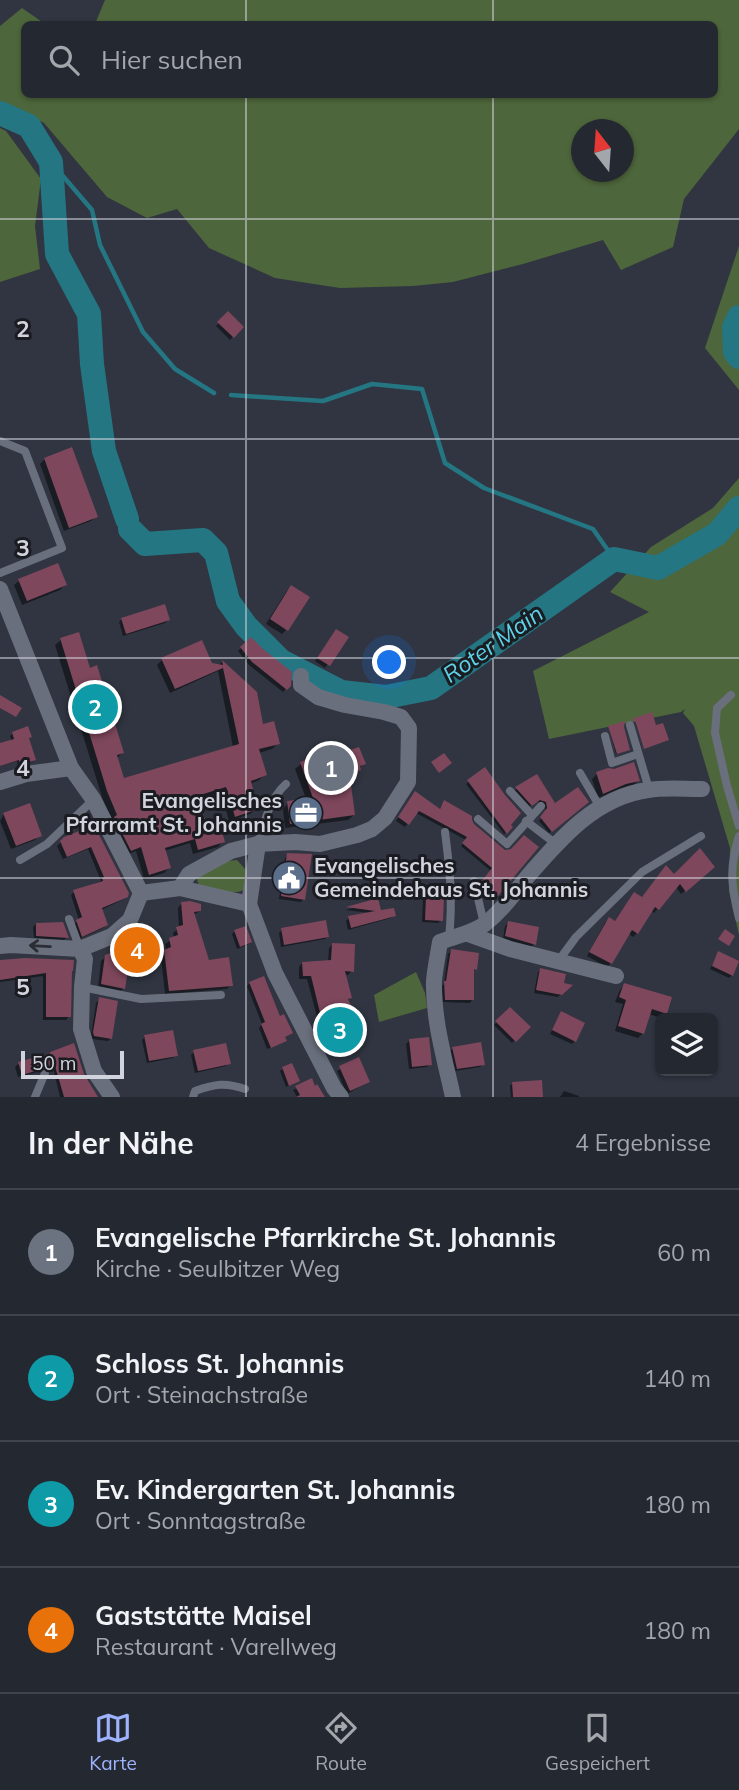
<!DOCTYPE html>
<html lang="de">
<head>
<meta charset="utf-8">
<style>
  :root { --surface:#242831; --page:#2c3039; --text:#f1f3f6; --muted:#a3a6ab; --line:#41444d; --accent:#9eb3fd }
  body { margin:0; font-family:Mulish,sans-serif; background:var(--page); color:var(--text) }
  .controls { position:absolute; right:21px; bottom:21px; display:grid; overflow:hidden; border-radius:10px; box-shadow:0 2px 5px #0004 }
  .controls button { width:63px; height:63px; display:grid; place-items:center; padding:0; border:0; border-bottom:2px solid var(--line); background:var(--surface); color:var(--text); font:35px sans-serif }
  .compass { position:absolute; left:571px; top:119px; width:63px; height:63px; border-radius:50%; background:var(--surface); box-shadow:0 2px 5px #0004; rotate:343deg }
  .scale { position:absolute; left:21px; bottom:18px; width:103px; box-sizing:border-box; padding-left:7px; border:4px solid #d1d4dc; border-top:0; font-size:19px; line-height:24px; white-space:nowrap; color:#d1d4dc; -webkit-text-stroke:5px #1a1c22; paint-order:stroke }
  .you { position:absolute; left:390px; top:663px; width:24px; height:24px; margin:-18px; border:5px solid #fff; border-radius:50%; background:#1a73e8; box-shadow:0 0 0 10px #1a73e833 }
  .badge { display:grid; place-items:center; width:46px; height:46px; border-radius:50%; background:var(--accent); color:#fff; font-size:23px; font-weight:700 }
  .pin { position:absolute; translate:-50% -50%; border:4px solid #fff; box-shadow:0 2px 7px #0006 }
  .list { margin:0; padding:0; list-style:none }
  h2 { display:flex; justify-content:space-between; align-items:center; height:91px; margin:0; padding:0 28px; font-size:30px }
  h2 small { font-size:23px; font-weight:400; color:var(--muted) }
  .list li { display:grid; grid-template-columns:46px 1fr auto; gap:21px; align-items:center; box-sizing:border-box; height:126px; padding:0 28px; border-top:2px solid var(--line) }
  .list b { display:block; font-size:26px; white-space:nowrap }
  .list p { margin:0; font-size:23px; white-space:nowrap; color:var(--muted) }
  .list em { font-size:23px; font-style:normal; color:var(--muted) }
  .icon { flex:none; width:38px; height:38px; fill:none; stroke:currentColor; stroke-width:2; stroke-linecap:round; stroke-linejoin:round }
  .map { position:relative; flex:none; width:739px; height:1097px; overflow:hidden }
  .search { position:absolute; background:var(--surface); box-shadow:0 2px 5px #0004; left:21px; right:21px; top:21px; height:77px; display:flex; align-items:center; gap:18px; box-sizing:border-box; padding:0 24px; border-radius:10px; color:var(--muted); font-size:26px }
  .sheet { height:595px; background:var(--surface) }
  nav { display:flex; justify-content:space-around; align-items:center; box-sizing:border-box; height:98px; border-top:2px solid var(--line); background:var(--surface); font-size:19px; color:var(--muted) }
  nav a { display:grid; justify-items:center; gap:4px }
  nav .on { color:var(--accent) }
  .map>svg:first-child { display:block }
  .green { fill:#4e663b; fill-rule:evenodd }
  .shadow { fill:#0007 }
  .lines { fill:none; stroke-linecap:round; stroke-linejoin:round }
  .stream { stroke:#247683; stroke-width:4.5 }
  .river { stroke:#247683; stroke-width:24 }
  .building { fill:#7e475c }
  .service { stroke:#6a6f7d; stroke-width:8 }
  .minor { stroke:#6a6f7d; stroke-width:16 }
  .oneway { stroke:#2a2d34 }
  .grid { fill:none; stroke:#d1d4dc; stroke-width:2; stroke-opacity:0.55 }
  .labels { text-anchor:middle; stroke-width:6; stroke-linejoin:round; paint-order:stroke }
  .poi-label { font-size:21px; font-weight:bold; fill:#d1d4dc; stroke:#1a1c22; text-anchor:end }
  .water-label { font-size:23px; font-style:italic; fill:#5ed3e8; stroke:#1a1c22 }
  .grid-label { font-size:23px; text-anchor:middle; font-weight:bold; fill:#d1d4dc; stroke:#1a1c22; stroke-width:6; stroke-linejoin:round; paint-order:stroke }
</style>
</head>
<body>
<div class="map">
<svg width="739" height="1097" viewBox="0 0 739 1097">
  <rect width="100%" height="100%" fill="#303541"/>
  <g class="green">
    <path d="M105,0H739V129L684,199L673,247L621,270L603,240L523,264L453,282L413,286L340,288L275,278L209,248L177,209L147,218L107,197L44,123L0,101V26L22,8L45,24H24V94H714V24H95ZM582,130H624V172H582Z"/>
    <path d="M0,128L6,131L41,179L35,226L40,269L0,282Z"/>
    <path d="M739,246V390L705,348Z"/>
    <path d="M739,478V935L729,891L730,848L694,726L683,713L685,709L681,712L549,739L533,671L649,612L610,592L651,547L713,508Z"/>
    <path d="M237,860L246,870L247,888C233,898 214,889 199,886L196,876L219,862Z"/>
    <path d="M416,972L425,993L427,1008L379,1022L374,995Z"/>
  </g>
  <g class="shadow">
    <path d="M228,314L242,327L230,340L216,326Z"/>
    <path d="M45,459L96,517L91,521L64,531L40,464Z"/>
    <path d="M19,581L65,585L60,590L22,605L14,585Z"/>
    <path d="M291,587L287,629L282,634L266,624L286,592Z"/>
    <path d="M122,619L168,620L165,623L123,636L119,622Z"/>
    <path d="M334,634L346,638L325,668L315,661Z"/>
    <path d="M251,639L289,685L283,692L249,665L238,651Z"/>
    <path d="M61,640L89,670L122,753L116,759L123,780L233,747L218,671L170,693L157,665L162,660L218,666L222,662L255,693L261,726L278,743L272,749L259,753L265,774L259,780L250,784L256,809L250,814L229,821L221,792L196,799L208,834L223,841L218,847L193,854L190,843L164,851L169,868L164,873L144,879L136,851L126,855L102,797L55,645Z"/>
    <path d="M609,727L627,750L616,754Z"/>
    <path d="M13,734L27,738L34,759L32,762L18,766L17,761L0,766V745L12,742L10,736Z"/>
    <path d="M343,755L364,763L349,778L354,815L348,820L285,828L283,809L288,803L307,801L295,769L301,764Z"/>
    <path d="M484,770L508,826L511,828L504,834L466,784Z"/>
    <path d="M597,774L638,781L633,785L619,789L598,798L592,779Z"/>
    <path d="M536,776L554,806L553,830L549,833L539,821L546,812L544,804L536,801L529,807L514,791Z"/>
    <path d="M413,795L439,810L442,805L470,821L505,852L537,847L494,898L480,886L491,871L461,846L466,840L416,813L405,827L396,821Z"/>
    <path d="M4,814L40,835L35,840L11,849L0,821Z"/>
    <path d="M93,827L127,896L122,900L101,910L106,925L103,928L79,939L73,925L79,920L71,895L74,892L101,881L88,849L63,859L57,846L65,838Z"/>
    <path d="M288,855L304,899L301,902L279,899L285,858Z"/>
    <path d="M709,871L681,894L676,887L654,913L651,910L637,933L633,937L628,933L611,963L607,967L587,956L605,923L609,919L614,922L634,894L642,899L674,877Z"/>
    <path d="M426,897L441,920L438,923L422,922L423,900Z"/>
    <path d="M377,900L380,912L394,915L391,918L348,930L346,921L349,918L370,913L346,910Z"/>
    <path d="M182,903L200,911L193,915L208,961L231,985L227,989L165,994L161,957L157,960L126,972L124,988L120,992L98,988L101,961L106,957L161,956L167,951L165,944L174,938L173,933L179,928L178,908Z"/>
    <path d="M508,923L534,944L531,947L503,939L505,926Z"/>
    <path d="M36,924L67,937L64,940L34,938L33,927Z"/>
    <path d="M282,930L328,936L325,939L281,947L279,933Z"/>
    <path d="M235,931L250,942L247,945L237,949L232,934Z"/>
    <path d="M332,945L352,971L348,975L344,974L350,998L347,1001L361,1032L357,1036L323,1052L314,1033L320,1028L307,979H299V967L302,963L328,962L329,948Z"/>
    <path d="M451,951L475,969L472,972V1000L470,1003L443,1002L442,986L444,984L448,954Z"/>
    <path d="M719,953L732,975L729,978L710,969Z"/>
    <path d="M0,962H72L69,1016L66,1020H43V976L0,982Z"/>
    <path d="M541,969L562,984L569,986L558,997L534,993L538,972Z"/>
    <path d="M250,983L290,1033L283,1038L285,1040L282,1043L267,1049L259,1028L262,1024L247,986Z"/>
    <path d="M624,985L665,1013L660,1018L649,1014L643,1033L638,1038L615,1031L623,1004L615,1002L620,990Z"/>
    <path d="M100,999L111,1038L108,1041L92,1039L91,1036L96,1003Z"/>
    <path d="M510,1009L528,1027L512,1043L494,1025Z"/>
    <path d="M561,1014L575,1041L572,1044L550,1034Z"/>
    <path d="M145,1037L176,1055L173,1058L147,1063L142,1040Z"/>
    <path d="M409,1041L430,1064L427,1067L409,1069L406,1044Z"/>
    <path d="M453,1048L483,1064L480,1067L455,1071L450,1051Z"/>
    <path d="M194,1052L229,1063L226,1066L195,1073L191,1055Z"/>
    <path d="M51,1055L83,1075L96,1097H60L53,1068L43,1071L38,1070L34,1073L18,1077L15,1067L19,1063Z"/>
    <path d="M358,1060L368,1082L347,1094L337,1071Z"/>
    <path d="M283,1069L298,1081L286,1087L280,1071Z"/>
    <path d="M311,1081L323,1097H297L293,1090Z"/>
    <path d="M513,1083L541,1097H511L510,1086Z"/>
    <path d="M564,1091L579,1096V1097H560Z"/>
  </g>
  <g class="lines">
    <g class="stream">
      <path d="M51,162L92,210L100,245L143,332L175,369L214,393"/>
      <path d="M231,395L323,401L372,384L422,389L445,463L484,488L593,529L614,559"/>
    </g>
    <g class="river">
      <path d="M0,113L29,126L51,162L57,254L89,314L92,364L104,451L127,519"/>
      <path d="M739,317L734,327L735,352L739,357"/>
      <path d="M130,529L145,544L203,540L216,553L228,601L246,626L281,661L341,692L386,697L431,688L614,559L658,568L717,534L739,508"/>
    </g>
  </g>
  <g class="building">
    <path d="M228,311L244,327L234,338L217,322Z"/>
    <path d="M72,447L98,517L69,528L44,458Z"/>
    <path d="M58,563L67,585L27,601L18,579Z"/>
    <path d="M291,585L310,597L288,631L270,619Z"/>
    <path d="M165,604L170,620L126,634L121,618Z"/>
    <path d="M336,629L349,637L330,666L317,658Z"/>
    <path d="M79,632L90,668L97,665L124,753L117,755L124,778L239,744L223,668L175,689L161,658L202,640L212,663L223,665L222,660L257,692L263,724L274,721L280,744L259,749L267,775L251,781L258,809L235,817L226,787L197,796L209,831L221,828L225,842L198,850L195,839L165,848L171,868L149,875L141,847L131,851L114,817L117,815L107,791L60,638Z"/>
    <path d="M251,637L263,649L292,672L291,686L287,690L252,662L240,647Z"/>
    <path d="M0,695L22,708L16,717L0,708Z"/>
    <path d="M652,712L656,725L663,723L669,740L644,749L636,723L632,719Z"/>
    <path d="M625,721L624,727L630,750L617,754L608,726Z"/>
    <path d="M28,726L32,737L29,738L36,760L20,765L19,760L0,766V743L14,739L12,732Z"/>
    <path d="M342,746L344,752L359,747L366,764L360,766L361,770L353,773L354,776L350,777L355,815L290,824L287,801L313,798L300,762Z"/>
    <path d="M444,753L452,763L439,773L431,762Z"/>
    <path d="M634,762L640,781L626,784L603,794L596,772L608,768L614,769Z"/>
    <path d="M485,767L505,795L521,813L511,825L513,827L507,834L467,780Z"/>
    <path d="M537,774L555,803L578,787L589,802L552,832L540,817L547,808L546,802L540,800L532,806L515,787Z"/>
    <path d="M415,791L440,809L444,800L472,816V820L474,824L505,850L511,849L524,835L539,847L498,896L481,884V882L492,868L462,843L467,837L419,811L409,825L398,817Z"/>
    <path d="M30,803L42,836L16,846L3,813Z"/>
    <path d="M94,825L129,893L128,897L102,908L108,925L82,937L76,920L82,917L73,890L103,881L102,878L104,877L91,847L67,857L60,841L64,837Z"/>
    <path d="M700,848L715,867L686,892L680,884L659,910L655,907L638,934L632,930L612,964L589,952L609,917L615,921L634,892L642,897L666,865L674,874Z"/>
    <path d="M287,853L312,854L305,900L281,896Z"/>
    <path d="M426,895L444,896L443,921L425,920Z"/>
    <path d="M378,898L381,910L394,908L396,916L351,928L348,916L375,911L346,907Z"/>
    <path d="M190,901L201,904V911L194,912L209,960L229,957L233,986L169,991L164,950L171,947L169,938L178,935L176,927L183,925L181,902Z"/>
    <path d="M326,920L329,937L284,945L281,928Z"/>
    <path d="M508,921L539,927L536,945L505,936Z"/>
    <path d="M63,922L69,938L36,936V923Z"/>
    <path d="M246,926L252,942L240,947L234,930Z"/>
    <path d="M725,929L735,936L729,946L718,939Z"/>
    <path d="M153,937L163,957L128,970L125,989L101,984L105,955Z"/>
    <path d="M332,943L355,944L354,972L345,971L352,998L348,999L363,1032L327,1049L317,1028L323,1025L311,976H303L302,962L331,960Z"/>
    <path d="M451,949L479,953L477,970L474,969V1000H445L444,981H446Z"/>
    <path d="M718,951L739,961L733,976L712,966Z"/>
    <path d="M25,958L74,960L73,971H72L71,1017H46V973L0,980V960Z"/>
    <path d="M540,968L566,974L564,983L573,985L562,995L536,990Z"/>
    <path d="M264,976L280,1016L284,1014L293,1033L285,1037L287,1041L271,1048L261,1024L265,1022L249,982Z"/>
    <path d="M624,983L672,997L667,1014L652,1009L644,1034L618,1026L626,1000L619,997Z"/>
    <path d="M99,997L118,1001L112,1039L94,1036L93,1032Z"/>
    <path d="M510,1007L531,1027L516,1042L495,1021Z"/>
    <path d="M561,1011L585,1023L576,1042L552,1030Z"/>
    <path d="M173,1030L178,1056L149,1061L144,1035Z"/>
    <path d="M429,1037L432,1065L412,1067L409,1039Z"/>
    <path d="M481,1042L485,1065L457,1069L452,1047Z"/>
    <path d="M74,1043L84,1074L98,1097H64L55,1066L43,1067L39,1070L22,1075L18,1062L50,1053V1052Z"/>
    <path d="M226,1043L231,1064L198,1071L193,1050Z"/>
    <path d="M359,1057L370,1082L350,1091L339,1066Z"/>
    <path d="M292,1063L300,1081L289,1086L282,1067Z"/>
    <path d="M312,1078L315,1086L317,1084L325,1097H296L300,1095L295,1086Z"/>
    <path d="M542,1080L543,1097H513L512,1082Z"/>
  </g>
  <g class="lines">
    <g class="service">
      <path d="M0,441L25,451L62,548L0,573"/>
      <path d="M731,695L717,708L715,733L727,786L739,826"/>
      <path d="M630,725L649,789"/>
      <path d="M605,736L612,763L638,754"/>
      <path d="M580,773L600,807"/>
      <path d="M510,791L532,815"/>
      <path d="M478,819L507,844L541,806"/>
      <path d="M526,821L556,844"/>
      <path d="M445,832C450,871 453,899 449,939"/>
      <path d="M739,836C729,868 731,886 739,918"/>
      <path d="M258,844C264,824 269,799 286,784"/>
      <path d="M20,860L47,844L93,800"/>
      <path d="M474,881L484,924"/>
      <path d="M69,919L80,949"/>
      <path d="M559,960L576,937L642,872L701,836"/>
      <path d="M82,987L141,999L221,995"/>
      <path d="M35,1097L45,1073"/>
      <path d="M193,1097L195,1091C215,1084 225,1082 245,1089"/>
    </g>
    <g class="minor">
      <path d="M0,589L71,768L93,799L141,893"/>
      <path d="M0,782L26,774L71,768"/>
      <path d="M180,888L189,874L231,851L258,844L295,842L320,844L357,835L372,829L385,818L408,782L409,728L401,717L384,712L345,705L318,697L301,685V676"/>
      <path d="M141,893L180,888L249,904"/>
      <path d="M249,904L275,973L334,1088L341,1097"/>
      <path d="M249,904L258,844"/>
      <path d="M468,934L510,949L616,976"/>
      <path d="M0,946L11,945L80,949L112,936L130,920L141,893"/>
      <path d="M80,949L85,959L82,987L81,1029L94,1071L112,1097"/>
      <path d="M453,1097C445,1060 433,1020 434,981C435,968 438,955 440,942C455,936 471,934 485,924C502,911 514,893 528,876C561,838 596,797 648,790C665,787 685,789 702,789"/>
    </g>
  </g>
  <defs><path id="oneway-shaft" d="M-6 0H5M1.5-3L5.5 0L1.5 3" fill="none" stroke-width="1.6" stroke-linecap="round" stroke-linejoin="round" transform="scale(1.75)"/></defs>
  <use class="oneway" href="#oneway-shaft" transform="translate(40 946) rotate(-177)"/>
  <path class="grid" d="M246,0V24M493,0V24M246,94V1097M493,94V1097M0,219H739M0,439H739M0,658H739M0,878H739"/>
  <defs>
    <g id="office-disc" transform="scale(1.75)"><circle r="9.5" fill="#5c6f8a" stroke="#1a1c22"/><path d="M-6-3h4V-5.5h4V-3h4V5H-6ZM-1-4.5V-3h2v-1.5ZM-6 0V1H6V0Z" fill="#fff"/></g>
    <g id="civic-disc" transform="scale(1.75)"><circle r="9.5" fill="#5c6f8a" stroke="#1a1c22"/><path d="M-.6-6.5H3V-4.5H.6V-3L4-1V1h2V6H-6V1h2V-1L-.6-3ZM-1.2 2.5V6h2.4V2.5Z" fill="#fff"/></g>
  </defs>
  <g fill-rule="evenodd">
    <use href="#office-disc" x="306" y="813"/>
    <use href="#civic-disc" x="289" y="878"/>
  </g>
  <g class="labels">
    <g class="poi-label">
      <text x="282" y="808">Evangelisches<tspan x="282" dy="24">Pfarramt St. Johannis</tspan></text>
      <text x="314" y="873" text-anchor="start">Evangelisches<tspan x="314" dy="24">Gemeindehaus St. Johannis</tspan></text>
    </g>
    <g class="water-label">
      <text transform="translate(493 644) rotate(-35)" y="8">Roter Main</text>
    </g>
  </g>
  <g class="grid-label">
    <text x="23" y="337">2</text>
    <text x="23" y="556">3</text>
    <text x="23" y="776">4</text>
    <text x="23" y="995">5</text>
  </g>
</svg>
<div class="controls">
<button><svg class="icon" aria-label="layers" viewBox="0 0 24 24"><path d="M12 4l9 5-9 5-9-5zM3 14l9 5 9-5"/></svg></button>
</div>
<svg class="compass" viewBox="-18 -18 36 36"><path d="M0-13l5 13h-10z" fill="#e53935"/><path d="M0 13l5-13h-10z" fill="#a3a6ab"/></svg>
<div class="scale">50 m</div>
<div class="you"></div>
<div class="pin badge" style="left:331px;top:768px;background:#6b7280">1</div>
<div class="pin badge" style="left:95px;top:707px;background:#0f9aa8">2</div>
<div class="pin badge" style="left:340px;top:1030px;background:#0f9aa8">3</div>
<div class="pin badge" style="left:137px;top:950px;background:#e8710a">4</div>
<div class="search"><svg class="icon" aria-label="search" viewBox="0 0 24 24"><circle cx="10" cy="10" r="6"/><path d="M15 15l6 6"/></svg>Hier suchen</div>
</div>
<section class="sheet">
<h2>In der Nähe<small>4 Ergebnisse</small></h2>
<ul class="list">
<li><span class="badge" style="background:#6b7280">1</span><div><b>Evangelische Pfarrkirche St. Johannis</b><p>Kirche · Seulbitzer Weg</p></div><em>60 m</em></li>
<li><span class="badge" style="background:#0f9aa8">2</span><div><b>Schloss St. Johannis</b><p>Ort · Steinachstraße</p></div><em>140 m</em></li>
<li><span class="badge" style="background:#0f9aa8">3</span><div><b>Ev. Kindergarten St. Johannis</b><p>Ort · Sonntagstraße</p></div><em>180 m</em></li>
<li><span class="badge" style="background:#e8710a">4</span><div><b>Gaststätte Maisel</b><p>Restaurant · Varellweg</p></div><em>180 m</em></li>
</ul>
</section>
<nav>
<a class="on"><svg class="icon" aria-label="map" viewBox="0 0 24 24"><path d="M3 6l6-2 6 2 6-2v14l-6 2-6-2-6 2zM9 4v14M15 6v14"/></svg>Karte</a>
<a><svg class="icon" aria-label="directions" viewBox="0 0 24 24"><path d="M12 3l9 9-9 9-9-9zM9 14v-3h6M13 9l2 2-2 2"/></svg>Route</a>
<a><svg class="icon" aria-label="saved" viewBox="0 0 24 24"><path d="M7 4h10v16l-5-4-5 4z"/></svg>Gespeichert</a>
</nav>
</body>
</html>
